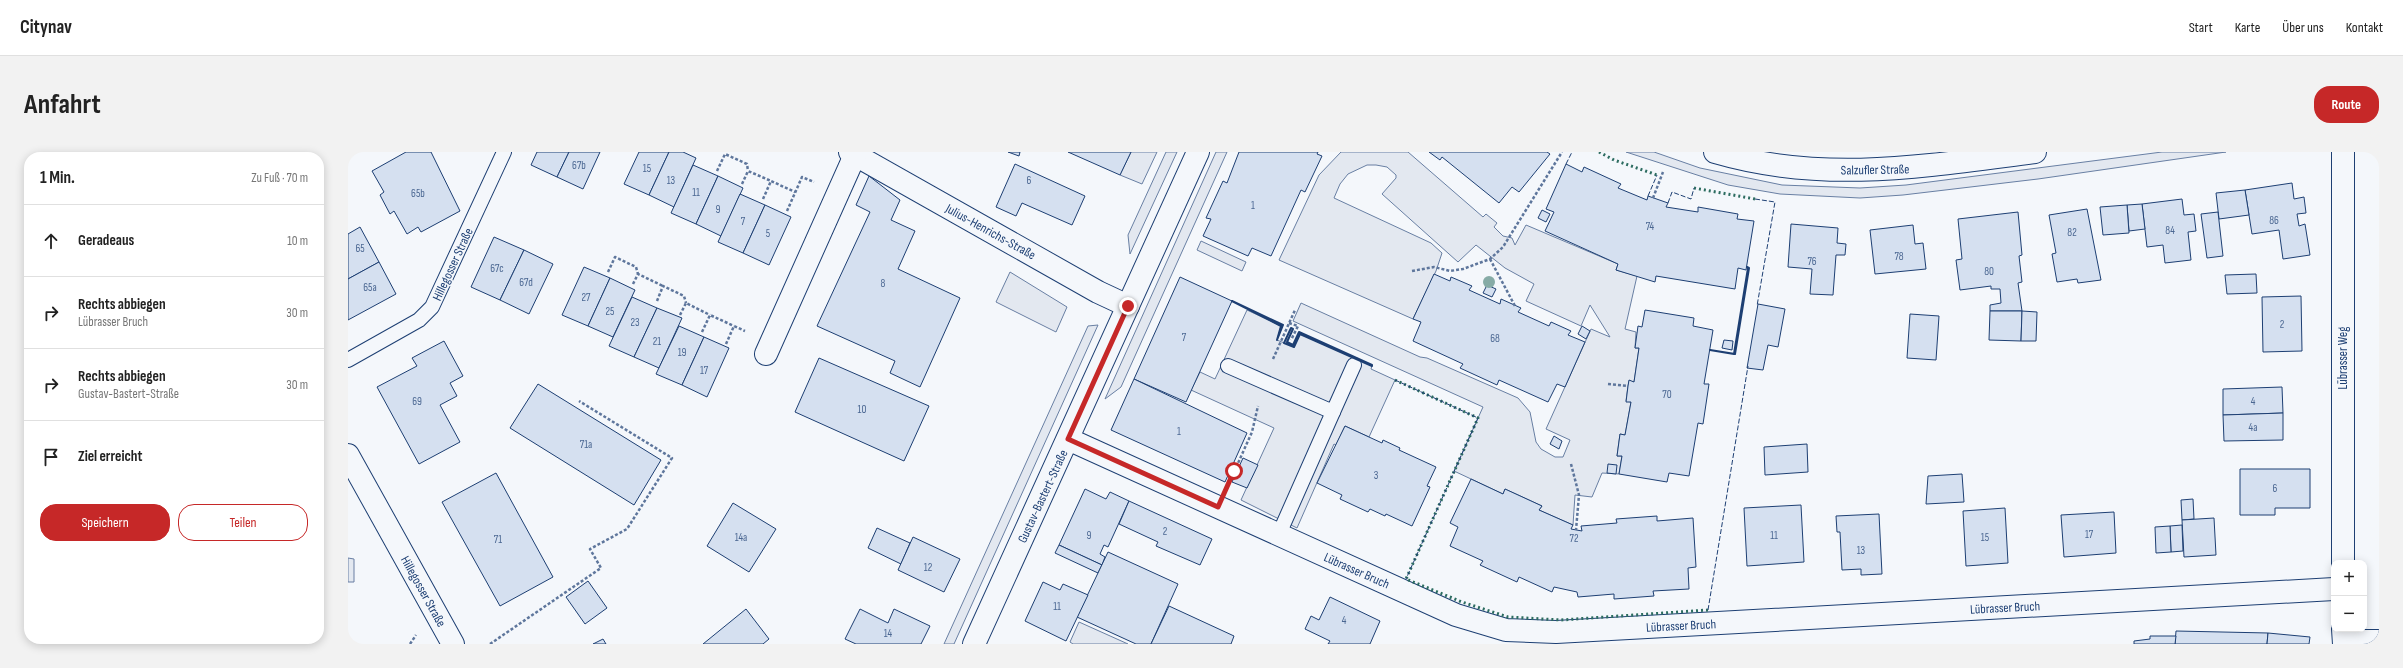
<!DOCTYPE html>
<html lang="de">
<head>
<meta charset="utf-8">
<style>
  :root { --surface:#fff; --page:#f2f2f2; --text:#222; --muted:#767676; --line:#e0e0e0; --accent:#c62828 }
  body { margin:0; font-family:"Sofia Sans Condensed",sans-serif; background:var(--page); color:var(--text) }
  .controls { position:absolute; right:12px; bottom:12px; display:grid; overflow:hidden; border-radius:8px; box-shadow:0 2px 10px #0003 }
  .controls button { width:36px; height:36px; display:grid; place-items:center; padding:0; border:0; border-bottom:1px solid var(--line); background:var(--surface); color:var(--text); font:20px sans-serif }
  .stop { position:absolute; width:12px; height:12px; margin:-9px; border:3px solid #c62828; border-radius:50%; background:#fff }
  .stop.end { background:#c62828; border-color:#fff; box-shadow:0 1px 4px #0008 }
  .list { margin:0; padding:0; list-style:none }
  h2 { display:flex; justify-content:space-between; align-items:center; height:52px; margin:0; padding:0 16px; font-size:17px }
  h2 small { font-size:13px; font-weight:400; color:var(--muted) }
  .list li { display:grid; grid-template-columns:26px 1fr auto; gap:12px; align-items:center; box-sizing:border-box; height:72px; padding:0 16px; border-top:1px solid var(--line) }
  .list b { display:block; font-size:15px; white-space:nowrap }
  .list p { margin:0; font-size:13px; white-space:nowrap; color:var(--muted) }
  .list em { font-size:13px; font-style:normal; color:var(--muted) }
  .actions { display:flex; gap:8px; padding:12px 16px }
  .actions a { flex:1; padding:9px 0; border:1px solid var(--accent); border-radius:16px; text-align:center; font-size:14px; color:var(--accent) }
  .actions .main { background:var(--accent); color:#fff }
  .icon { flex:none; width:22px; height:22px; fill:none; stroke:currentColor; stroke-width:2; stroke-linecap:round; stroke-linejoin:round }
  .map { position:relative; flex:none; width:2031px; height:492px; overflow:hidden; border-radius:16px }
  header { display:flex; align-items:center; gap:24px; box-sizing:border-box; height:56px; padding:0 20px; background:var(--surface); border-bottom:1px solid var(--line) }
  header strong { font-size:19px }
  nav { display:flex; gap:22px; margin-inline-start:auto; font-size:14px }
  .intro { display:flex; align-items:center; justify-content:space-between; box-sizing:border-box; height:96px; padding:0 24px }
  h1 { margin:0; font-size:28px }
  .button { padding:10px 18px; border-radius:16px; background:var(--accent); color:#fff; font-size:14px; font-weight:700 }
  main { display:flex; gap:24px; padding:0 24px }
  aside { flex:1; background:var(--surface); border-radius:16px; box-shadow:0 2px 10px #0003 }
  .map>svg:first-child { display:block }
  .parking { fill:#e3e8f0; stroke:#687fa3 }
  .building { fill:#d5e0f0; stroke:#1d3f73 }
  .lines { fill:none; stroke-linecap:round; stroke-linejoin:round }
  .lane-casing { stroke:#1d3f73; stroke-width:16 }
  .street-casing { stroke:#1d3f73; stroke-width:24 }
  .secondary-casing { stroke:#1d3f73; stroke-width:24 }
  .path { stroke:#5e769c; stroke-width:2.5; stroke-dasharray:3 2; stroke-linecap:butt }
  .lane { stroke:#f4f7fb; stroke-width:14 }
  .street { stroke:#f4f7fb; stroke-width:22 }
  .secondary { stroke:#f4f7fb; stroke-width:22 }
  .hedge { stroke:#2c6c60; stroke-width:3; stroke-dasharray:2 3; stroke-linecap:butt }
  .fence { stroke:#1d3f73; stroke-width:1; stroke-dasharray:5 2; stroke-linecap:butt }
  .wall { stroke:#1d3f73; stroke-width:2 }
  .tree { fill:#86aba6 }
  .route { stroke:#c62828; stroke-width:5 }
  .labels { text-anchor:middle; stroke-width:3; stroke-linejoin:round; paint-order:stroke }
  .number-label { font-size:11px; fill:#4b6792 }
  .street-label { font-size:13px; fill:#1d3f73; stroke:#f4f7fb }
</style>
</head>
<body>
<header>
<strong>Citynav</strong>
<nav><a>Start</a><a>Karte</a><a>Über uns</a><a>Kontakt</a></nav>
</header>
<div class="intro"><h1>Anfahrt</h1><a class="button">Route</a></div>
<main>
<aside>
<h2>1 Min.<small>Zu Fuß · 70 m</small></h2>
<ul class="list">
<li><svg class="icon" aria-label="ahead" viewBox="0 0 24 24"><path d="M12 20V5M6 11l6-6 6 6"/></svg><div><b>Geradeaus</b></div><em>10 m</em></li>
<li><svg class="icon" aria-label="right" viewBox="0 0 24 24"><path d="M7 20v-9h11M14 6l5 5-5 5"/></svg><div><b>Rechts abbiegen</b><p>Lübrasser Bruch</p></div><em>30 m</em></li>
<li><svg class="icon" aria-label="right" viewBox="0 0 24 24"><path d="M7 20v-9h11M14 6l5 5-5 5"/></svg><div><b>Rechts abbiegen</b><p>Gustav-Bastert-Straße</p></div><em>30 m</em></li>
<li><svg class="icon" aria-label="arrive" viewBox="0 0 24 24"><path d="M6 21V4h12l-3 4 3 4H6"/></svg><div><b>Ziel erreicht</b></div></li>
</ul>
<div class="actions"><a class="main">Speichern</a><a>Teilen</a></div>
</aside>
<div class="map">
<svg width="2031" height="492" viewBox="0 0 2031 492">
  <rect width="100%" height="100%" fill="#f4f7fb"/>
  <g class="parking">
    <path d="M783,0H809L794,32L772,23Z"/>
    <path d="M818,0H829L782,102L780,83Z"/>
    <path d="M868,0H879L773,235L757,247Z"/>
    <path d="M993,0H1060L1135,65L1138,62L1149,71L1146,75L1155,84L1164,86L1167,93L1178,73L1270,112L1268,118L1289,124L1277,177L1288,180L1287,196H1291L1286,230L1281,229L1280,234L1278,249L1283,250L1277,283L1272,282L1269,304H1274L1271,322L1254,321L1244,345L1227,343L1225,373L1191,358L1194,354L1157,337L1155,342L1106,319L1135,255L945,169L953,151L1072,205L1079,206L1170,246L1182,260L1188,290L1193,297L1207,305H1215L1222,288L1198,277L1243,177L1262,185L1242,153L1233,174L1178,149L1186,132L1157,116L1128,93L1110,110L1034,42L1048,26V23L1039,15L1028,13H1019L1000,22L992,32L986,46L1083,91L1094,101L1088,119L1065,167L931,108L971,23Z"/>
    <path d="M1278,0H1306L1352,16L1434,33L1512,36L1558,33L1814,0H1878L1690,27L1555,43L1512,46L1432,42L1380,33Z"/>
    <path d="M853,89L898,110L894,119L849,98Z"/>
    <path d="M662,120L719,155L708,180L648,150Z"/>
    <path d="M899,158L933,174L929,188L946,195L952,182L1024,214L1023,217L1047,228L1021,285L997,274L988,293L986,292L949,376L893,348L926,276L843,238L852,220L867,227Z"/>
    <path d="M750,173L606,492H596L740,174Z"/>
    <path d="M0,406L6,407V430H0Z"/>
    <path d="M731,470L780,492H725L722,490Z"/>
  </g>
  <g class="building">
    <path d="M58,0H83L112,59L73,80L70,75L59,82L46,59L42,62L32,43L36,40L24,19Z"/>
    <path d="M189,0H221L209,25L183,13Z"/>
    <path d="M221,0H252L235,37L209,25Z"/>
    <path d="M291,0H321L301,43L276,32Z"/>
    <path d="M321,0H335L348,6L326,55L301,43Z"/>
    <path d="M660,0H672L671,4Z"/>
    <path d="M720,0H783L772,23Z"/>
    <path d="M891,0H970L969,2L974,4L957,40L953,38L923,104L904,96L900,104L855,84L863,67L858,66L875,29L879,31Z"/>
    <path d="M1081,0H1199L1202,2L1171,40L1164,35L1151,51L1094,5L1092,8Z"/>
    <path d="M667,12L737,44L724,73L674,51L668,64L648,55Z"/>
    <path d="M1218,12L1234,20L1236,15L1273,32L1270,36L1299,48L1300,44L1320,51L1318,55L1350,60V55L1390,62L1389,67L1406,69L1398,118L1390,116L1387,137L1308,124L1307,130L1268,118L1270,112L1197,79L1206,60L1198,57Z"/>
    <path d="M345,13L370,24L348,72L323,61Z"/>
    <path d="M370,24L395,36L373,84L348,72Z"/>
    <path d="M521,24L552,48L543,68L567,79L550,117L612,146L572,235L542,221L547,209L469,174L522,60L508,53Z"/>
    <path d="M1944,31L1946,47L1956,45L1958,61L1949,62L1951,74L1957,72L1962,103L1935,107L1931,78L1904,82L1897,38Z"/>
    <path d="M1897,38L1901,63L1871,67L1868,41Z"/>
    <path d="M392,42L417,53L395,101L370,90Z"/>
    <path d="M1834,47L1836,63L1846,62L1848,79L1840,80L1843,108L1817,111L1815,93L1799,95L1794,52Z"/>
    <path d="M1794,52L1797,77L1781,79L1779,53Z"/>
    <path d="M417,53L443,65L421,113L395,101Z"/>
    <path d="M1779,53L1781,81L1755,83L1752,55Z"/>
    <path d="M1739,57L1753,128L1730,131L1729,127L1709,130L1704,102L1708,101L1701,63Z"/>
    <path d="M1194,58L1202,62L1198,70L1190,66Z"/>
    <path d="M1670,60L1674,103L1671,104L1674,130L1670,131L1674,159H1642V153L1653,151L1652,137H1643V134L1612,138L1608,108L1614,107L1610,67Z"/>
    <path d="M1870,60L1875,104L1859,106L1853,62Z"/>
    <path d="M1443,72L1490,76L1489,91L1498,92L1497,103H1488L1485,143L1462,142L1464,117L1440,115Z"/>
    <path d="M1565,73L1567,92L1575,91L1578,117L1527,122L1522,78Z"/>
    <path d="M12,75L31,110L0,127V82Z"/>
    <path d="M146,85L176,98L152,148L123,135Z"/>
    <path d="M176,98L205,112L181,162L152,148Z"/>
    <path d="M31,110L48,142L0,168V127Z"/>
    <path d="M236,115L262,126L240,174L214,163Z"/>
    <path d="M1086,122L1102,129L1103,125L1124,134L1121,138L1152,152L1153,147L1173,156L1170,160L1201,174L1203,170L1223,179L1220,183L1237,190L1217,235L1209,232L1200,250L1151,228L1149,233L1112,216L1115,212L1065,189L1073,170L1065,167Z"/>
    <path d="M1908,122L1909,141L1879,142L1877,123Z"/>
    <path d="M832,125L884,149L838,250L786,227Z"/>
    <path d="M262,126L287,138L265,185L240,174Z"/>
    <path d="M1139,133L1148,137L1144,145L1135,141Z"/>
    <path d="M1953,144L1954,199L1915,200L1914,145Z"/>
    <path d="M284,145L309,156L286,205L261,194Z"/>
    <path d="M1410,152L1437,157L1430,195L1420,193L1415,218L1399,216Z"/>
    <path d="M309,156L334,166L311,216L286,205Z"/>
    <path d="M1297,158L1346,166L1345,174L1365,178L1356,232H1361L1355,272L1350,271L1341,324L1321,321L1319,330L1271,322L1274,304H1269L1272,282L1277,283L1283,250H1278L1280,234L1281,228L1286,230L1291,196H1287L1290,174L1294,175Z"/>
    <path d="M1642,159H1674L1673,189L1641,188Z"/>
    <path d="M1674,159L1689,160L1688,189H1673Z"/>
    <path d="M1562,162L1591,164L1588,208L1559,206Z"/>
    <path d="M331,174L356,185L334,233L308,222Z"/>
    <path d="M1234,174L1242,179L1238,187L1230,182Z"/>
    <path d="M356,185L381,196L359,245L334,233Z"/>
    <path d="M1376,188L1385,189L1384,198L1374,196Z"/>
    <path d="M96,189L115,224L102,231L109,244L92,253L112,290L71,312L29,235L69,214L64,206Z"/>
    <path d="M471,206L581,254L556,309L447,260Z"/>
    <path d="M786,227L899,281L877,330L763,278Z"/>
    <path d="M190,232L313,308L286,353L162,276Z"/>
    <path d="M1934,235L1935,261L1875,263V237Z"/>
    <path d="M1935,261V288L1876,289L1875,263Z"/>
    <path d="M997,274L1034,291L1035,288L1052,296L1051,298L1088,315L1079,334L1082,335L1064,374L1038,362L1037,364L1022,357L1020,360L992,347L994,343L969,331Z"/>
    <path d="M1206,284L1214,289L1211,297L1202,292Z"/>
    <path d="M1459,292L1460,320L1417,323L1416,295Z"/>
    <path d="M895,306L910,313L899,336L884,330Z"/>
    <path d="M1260,312L1269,313L1268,322L1259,321Z"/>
    <path d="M1892,317H1962V356H1927V363H1892Z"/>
    <path d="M148,321L205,425L152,454L94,350Z"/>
    <path d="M1614,322L1616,350L1578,352L1580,324Z"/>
    <path d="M1123,327L1155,342L1157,337L1194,354L1191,358L1225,373L1223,377L1234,379L1233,374L1269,371L1268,367L1309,364V369L1345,366L1348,415L1340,416L1341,437L1305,439L1306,444L1266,447V442L1230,445L1229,440L1206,435L1204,440L1171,425L1169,430L1132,413L1135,409L1102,394L1110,375L1102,371Z"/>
    <path d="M737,337L758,347L762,340L781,349L760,395L756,393L752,402L757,405L754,413L711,393Z"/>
    <path d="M1845,347L1846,367L1834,368L1833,348Z"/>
    <path d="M781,349L864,387L852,413L808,394L810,390L771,372Z"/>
    <path d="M385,351L428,377L401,420L359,394Z"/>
    <path d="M1453,353L1456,410L1399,414L1396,356Z"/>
    <path d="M1657,356L1660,411L1618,414L1615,359Z"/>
    <path d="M1766,360L1768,401L1716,405L1713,363Z"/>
    <path d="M1531,362L1534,422L1513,423V417L1494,418L1492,380H1489L1488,364Z"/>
    <path d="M1866,366L1868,403L1836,405L1834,368Z"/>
    <path d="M1834,373L1835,399L1823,400L1822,374Z"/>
    <path d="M1822,374L1823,400L1808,401L1807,375Z"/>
    <path d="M529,376L562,391L553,412L520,396Z"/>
    <path d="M565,385L612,407L596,440L550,418Z"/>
    <path d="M711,393L754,413L750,421L707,401Z"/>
    <path d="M760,400L830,432L803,492H788L729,465Z"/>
    <path d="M240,429L259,456L237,472L218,445Z"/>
    <path d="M695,430L712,438L715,432L740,443L718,489L677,469Z"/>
    <path d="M982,445L1032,469L1022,492H980L982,489L957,477L963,464L971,468Z"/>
    <path d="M821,454L886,484L883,492H803Z"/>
    <path d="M398,457L421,487L415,492H355Z"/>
    <path d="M512,457L540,471L546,457L582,474L573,492H508L497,487Z"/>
    <path d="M1828,479L1920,481L1919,492H1827Z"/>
    <path d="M1920,481L1962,485L1961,492H1919Z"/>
    <path d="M1802,484H1828L1827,492H1786V489L1802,487Z"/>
    <path d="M255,487L258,492H245Z"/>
  </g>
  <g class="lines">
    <g class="lane-casing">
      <g id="lane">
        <path d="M0,208L71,168L84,155L156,0"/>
        <path d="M880,214L985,260L1006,213"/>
        <path d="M931,382L985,260"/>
        <path d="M1996,485H2031"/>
      </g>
    </g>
    <g class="street-casing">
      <g id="street">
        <path d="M502,0L750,140L780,154"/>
        <path d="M1995,0V411"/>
        <path d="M418,202L507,3"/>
        <path d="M720,287L1108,463L1158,478L1208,480L1986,437"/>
        <path d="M0,303L105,492"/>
        <path d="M1995,477L1996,492"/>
        <path d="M626,492L850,0"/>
      </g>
    </g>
    <g class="secondary-casing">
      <path id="secondary" d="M1367,0C1476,32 1578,14 1687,0"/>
    </g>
    <g class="path">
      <path d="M369,19L377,2L399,12L400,19"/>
      <path d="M394,32L400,19L423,29"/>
      <path d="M1305,46L1315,20"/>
      <path d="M415,47L423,29L447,40"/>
      <path d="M439,59L454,25L466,30"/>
      <path d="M1142,107L1167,154"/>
      <path d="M1064,119L1086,115L1102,119L1115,117L1142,107L1155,95L1214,0"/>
      <path d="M260,120L267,105L288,115L290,122"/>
      <path d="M285,132L290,122L315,134"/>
      <path d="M309,149L315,134L336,144L338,151"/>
      <path d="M332,163L338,151L362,163"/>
      <path d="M941,171L950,174L943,188"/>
      <path d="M354,180L362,163L386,174"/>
      <path d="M378,192L386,174L397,179"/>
      <path d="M925,207L947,158"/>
      <path d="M1260,232L1280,234"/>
      <path d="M1223,312L1231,343L1228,378"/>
      <path d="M882,329L904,280L910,254"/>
      <path d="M62,492L68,483"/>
      <path d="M142,492L253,416L242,397L279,377L324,306L231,249"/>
    </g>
    <use href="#lane" class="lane"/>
    <use href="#street" class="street"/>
    <use href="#secondary" class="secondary"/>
    <g class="hedge">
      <path d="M1251,0L1266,8L1309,23"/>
      <path d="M1346,36L1407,47"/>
      <path d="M1047,228L1130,266L1058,427L1114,450L1160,465L1213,468L1360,458"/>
    </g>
    <g class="fence">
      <path d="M1218,12L1224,0"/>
      <path d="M1300,44L1309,23"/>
      <path d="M1407,47L1427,50L1409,154"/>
      <path d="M1320,51L1324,40L1343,47L1346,36"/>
      <path d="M1047,228L1130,266L1058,427"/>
      <path d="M1360,458L1400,214"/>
    </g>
    <g class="wall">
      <path d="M1399,115L1401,116L1387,202L1362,198L1386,202L1400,116Z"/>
      <path d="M884,149L935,173L929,188L933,174Z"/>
      <path d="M943,176L945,177L939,190L945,193L951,180L1024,213V214L952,182L946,195L936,191Z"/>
    </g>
  </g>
  <circle class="tree" cx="1141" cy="130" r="6"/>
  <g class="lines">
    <path class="route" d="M780,154L720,287L870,355L886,319"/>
  </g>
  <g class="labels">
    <g class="number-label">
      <text x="231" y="17">67b</text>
      <text x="299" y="20">15</text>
      <text x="323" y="32">13</text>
      <text x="681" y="32">6</text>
      <text x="348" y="44">11</text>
      <text x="70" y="45">65b</text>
      <text x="905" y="57">1</text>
      <text x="370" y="61">9</text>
      <text x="1926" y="72">86</text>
      <text x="395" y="73">7</text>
      <text x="1302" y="78">74</text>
      <text x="1822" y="82">84</text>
      <text x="1724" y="84">82</text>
      <text x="420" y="85">5</text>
      <text x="12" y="100">65</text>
      <text x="1551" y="108">78</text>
      <text x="1464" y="113">76</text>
      <text x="149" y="120">67c</text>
      <text x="1641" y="123">80</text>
      <text x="178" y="134">67d</text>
      <text x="535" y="135">8</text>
      <text x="22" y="139">65a</text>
      <text x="238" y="149">27</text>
      <text x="262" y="163">25</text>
      <text x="287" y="174">23</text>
      <text x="1934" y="176">2</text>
      <text x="836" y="189">7</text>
      <text x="1147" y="190">68</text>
      <text x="309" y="193">21</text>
      <text x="334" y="204">19</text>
      <text x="356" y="222">17</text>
      <text x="1319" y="246">70</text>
      <text x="69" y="253">69</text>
      <text x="1905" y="253">4</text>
      <text x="514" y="261">10</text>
      <text x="1905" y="279">4a</text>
      <text x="831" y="283">1</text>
      <text x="238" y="296">71a</text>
      <text x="1028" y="327">3</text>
      <text x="1927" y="340">6</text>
      <text x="817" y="383">2</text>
      <text x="1741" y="386">17</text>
      <text x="741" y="387">9</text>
      <text x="1426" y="387">11</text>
      <text x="393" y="389">14a</text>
      <text x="1637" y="389">15</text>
      <text x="1226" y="390">72</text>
      <text x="150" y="391">71</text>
      <text x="1513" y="402">13</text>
      <text x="580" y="419">12</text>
      <text x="709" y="458">11</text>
      <text x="996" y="472">4</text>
      <text x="540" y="485">14</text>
    </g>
    <g class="street-label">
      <text transform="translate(1527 17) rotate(-1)" y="5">Salzufler Straße</text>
      <text transform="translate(643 79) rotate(29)" y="5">Julius-Henrichs-Straße</text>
      <text transform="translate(104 112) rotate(-65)" y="5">Hillegosser Straße</text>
      <text transform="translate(1994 206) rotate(-90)" y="5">Lübrasser Weg</text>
      <text transform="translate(694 344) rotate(-65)" y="5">Gustav-Bastert-Straße</text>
      <text transform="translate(1009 418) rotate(24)" y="5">Lübrasser Bruch</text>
      <text transform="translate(76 439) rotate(61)" y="5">Hillegosser Straße</text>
      <text transform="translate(1657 455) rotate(-3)" y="5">Lübrasser Bruch</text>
      <text transform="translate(1333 473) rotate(-3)" y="5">Lübrasser Bruch</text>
    </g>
  </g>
</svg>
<div class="controls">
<button>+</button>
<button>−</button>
</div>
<div class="stop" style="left:886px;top:319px"></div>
<div class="stop end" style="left:780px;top:154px"></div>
</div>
</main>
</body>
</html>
